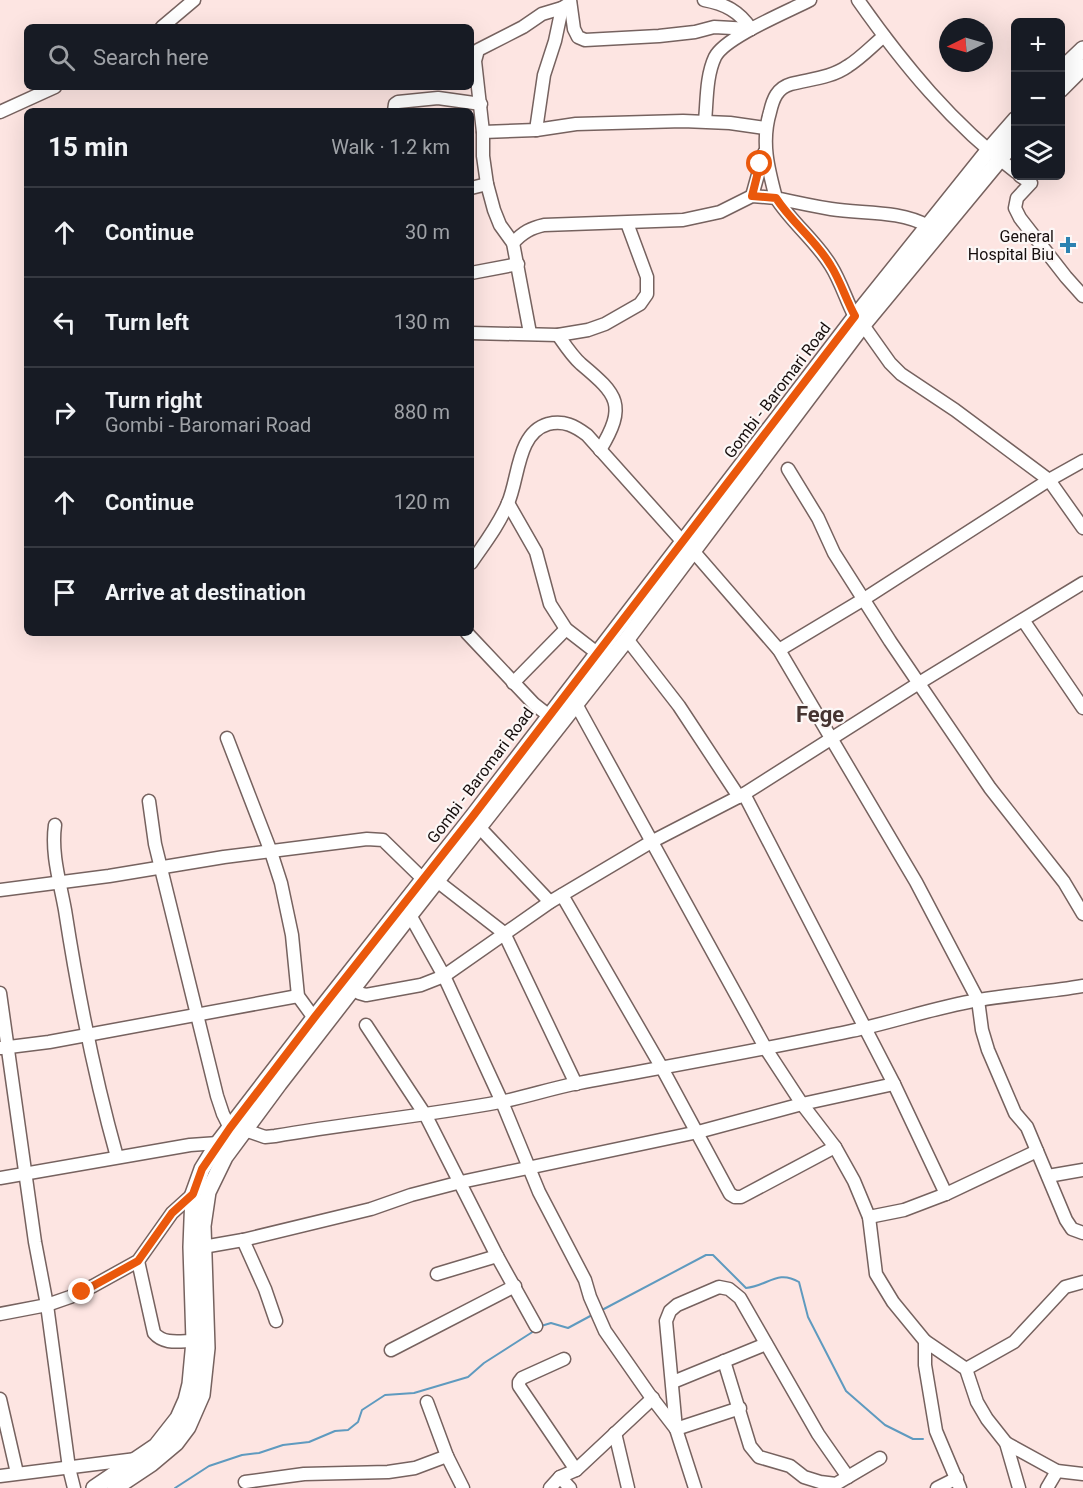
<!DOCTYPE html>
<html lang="en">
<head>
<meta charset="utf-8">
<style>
  :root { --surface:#171b24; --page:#20242c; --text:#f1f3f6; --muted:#9ea1a6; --line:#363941 }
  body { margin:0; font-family:Roboto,sans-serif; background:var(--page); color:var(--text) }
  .controls { position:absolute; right:18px; top:18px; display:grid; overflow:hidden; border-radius:9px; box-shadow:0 6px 24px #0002 }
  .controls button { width:54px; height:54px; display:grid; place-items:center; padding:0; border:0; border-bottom:2px solid var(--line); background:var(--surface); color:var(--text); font:30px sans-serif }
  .compass { position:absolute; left:939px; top:18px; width:54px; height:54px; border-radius:50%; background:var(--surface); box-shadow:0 6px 24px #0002; rotate:265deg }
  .stop { position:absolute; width:18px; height:18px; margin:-14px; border:4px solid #ea580c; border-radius:50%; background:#fff }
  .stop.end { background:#ea580c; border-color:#fff; box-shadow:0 2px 6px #0008 }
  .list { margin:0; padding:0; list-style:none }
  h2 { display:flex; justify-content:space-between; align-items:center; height:78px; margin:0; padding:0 24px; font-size:26px }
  h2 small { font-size:20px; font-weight:400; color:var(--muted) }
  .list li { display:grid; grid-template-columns:39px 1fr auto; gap:18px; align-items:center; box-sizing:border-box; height:90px; padding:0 24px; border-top:2px solid var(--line) }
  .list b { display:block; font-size:22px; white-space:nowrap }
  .list p { margin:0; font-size:20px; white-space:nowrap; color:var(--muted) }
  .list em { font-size:20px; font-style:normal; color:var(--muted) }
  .icon { flex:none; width:33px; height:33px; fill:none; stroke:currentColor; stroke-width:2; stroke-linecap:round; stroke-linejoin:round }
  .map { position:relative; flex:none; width:1083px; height:1488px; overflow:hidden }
  .search { position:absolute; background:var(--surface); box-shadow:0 6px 24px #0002; left:24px; top:24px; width:450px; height:66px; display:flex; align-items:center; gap:15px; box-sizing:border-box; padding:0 21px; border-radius:9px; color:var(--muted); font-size:22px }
  .panel { position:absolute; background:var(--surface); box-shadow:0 6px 24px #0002; left:24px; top:108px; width:450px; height:528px; border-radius:9px }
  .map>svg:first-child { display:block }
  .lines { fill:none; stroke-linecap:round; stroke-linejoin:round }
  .stream { stroke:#5f9abf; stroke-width:2 }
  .minor-casing { stroke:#76625f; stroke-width:15 }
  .major-casing { stroke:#76625f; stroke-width:18 }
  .minor { stroke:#fff; stroke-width:12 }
  .major { stroke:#fff; stroke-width:15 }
  .route { stroke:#ea580c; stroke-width:8 }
  .poi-dot { fill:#2b82b1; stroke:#fcf7f6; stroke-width:2 }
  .labels { text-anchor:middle; stroke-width:4.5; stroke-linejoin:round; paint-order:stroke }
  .poi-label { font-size:16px; fill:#160e0d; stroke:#fcf7f6; text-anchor:end }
  .street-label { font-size:16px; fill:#160e0d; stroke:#fcf7f6 }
  .district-label { font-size:22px; font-weight:bold; fill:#463431; stroke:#fcf7f6 }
</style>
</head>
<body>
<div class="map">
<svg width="1083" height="1488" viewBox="0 0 1083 1488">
  <rect width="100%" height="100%" fill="#fde5e2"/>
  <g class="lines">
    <g class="stream">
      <path d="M602,1310L706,1255H713L746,1288C768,1286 777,1269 799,1282L808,1317L846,1391L885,1425L913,1439H923"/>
      <path d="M541,1326L551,1323L568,1328L594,1314"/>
      <path d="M175,1488L209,1466L242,1455L259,1453L283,1445L309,1442L335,1431L348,1430L358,1422L362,1410L385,1395L414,1393L468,1377L484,1363L534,1331"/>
    </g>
    <g class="minor-casing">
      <g id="minor">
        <path d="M570,0L574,29L578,37L585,40L659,36L695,32L714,27L751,29"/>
        <path d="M704,0C725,4 739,11 751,29"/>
        <path d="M858,0C903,64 953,125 1016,172"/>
        <path d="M162,27L194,0"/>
        <path d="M884,36C872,46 861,58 848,66C831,78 810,79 791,84C777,88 773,99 770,112C761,142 768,168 776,198C794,202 813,206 831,209C863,214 899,210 928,226"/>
        <path d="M394,111L395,104L398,102L438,98L481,104"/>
        <path d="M0,112L55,87"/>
        <path d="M705,121C707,101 706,76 715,57C725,37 789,11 810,0"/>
        <path d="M536,130L544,75L555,41L562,8"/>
        <path d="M483,132L536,130L576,124L683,121L730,123L765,128"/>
        <path d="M1020,176L1031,183L1017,198L1015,208L1020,218L1066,277L1083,296"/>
        <path d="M471,188L487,184"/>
        <path d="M752,196L764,153"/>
        <path d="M513,243C523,232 531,228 544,225L683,220L720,212L752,196L776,198C792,223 816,241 831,266C841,282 846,300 855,317"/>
        <path d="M471,273L518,264"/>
        <path d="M863,325L890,363L901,374L955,410L1049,480L1083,528"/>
        <path d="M471,333L558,335L588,330L605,324L640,304L647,294V277L627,223"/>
        <path d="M530,333L513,243L500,225L494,210L487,184L483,156V132L475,61L478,50L523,27L542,14L562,8L570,3"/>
        <path d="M558,335C565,345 572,356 581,364C618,395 627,405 600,450"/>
        <path d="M788,469L818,518L834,553L890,641L990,788L1064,882L1083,914"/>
        <path d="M508,503L536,552L550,604L566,629L597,653"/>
        <path d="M694,552L779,650L916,882L978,1000L982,1030L988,1050L1015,1113L1027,1127L1066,1220L1072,1229L1083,1233"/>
        <path d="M471,563C484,544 499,525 508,503C519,478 517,433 548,424C564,420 575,426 587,435L682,541"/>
        <path d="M1023,620L1083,708"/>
        <path d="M467,633L534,704L548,715"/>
        <path d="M627,639L679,706L739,797"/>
        <path d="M779,650L864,599L1049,480L1083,461"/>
        <path d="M513,683L566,629"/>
        <path d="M576,704L766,1049L802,1104L835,1147L854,1181L869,1217L876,1274L893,1302L925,1341V1365L936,1431L960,1488"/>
        <path d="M227,738L271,852L281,883L292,935L298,996L314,1018"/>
        <path d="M744,794L894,1084L946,1194"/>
        <path d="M149,801L155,844L217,1096L223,1114L230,1128"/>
        <path d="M55,825C51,854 60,882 65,910C78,994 94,1075 117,1157"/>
        <path d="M480,828L550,902"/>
        <path d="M437,881L504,933L576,1084"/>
        <path d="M0,890L109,876L224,857L367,839L383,840L423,879"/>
        <path d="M562,895L662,1068L730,1194L735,1197H741L835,1147"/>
        <path d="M410,915L444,976L502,1102L539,1192L585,1280L590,1297L605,1331L649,1394L676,1429"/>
        <path d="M351,981L359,993L366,995L421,985L444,976L550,902L651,842L744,794L919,683L1083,583"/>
        <path d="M0,993L35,1242L47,1305L69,1468L74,1488"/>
        <path d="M366,1025L426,1116L497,1256L536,1326"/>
        <path d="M1,1048L49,1042L298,996"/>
        <path d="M245,1130L265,1137L275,1136C350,1123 425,1116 500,1102C526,1097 552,1088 579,1083C670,1066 761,1050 851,1031C894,1022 936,1007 979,1000C1014,994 1049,992 1083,986"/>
        <path d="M1048,1176L1083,1170"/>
        <path d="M0,1178L190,1145L218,1143"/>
        <path d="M869,1217L904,1210L946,1194L1037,1151"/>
        <path d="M243,1240L265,1289L276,1321"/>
        <path d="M203,1247L243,1240L371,1209L411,1195L461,1182L698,1132L802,1104L894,1084"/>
        <path d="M138,1261L154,1333C164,1345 180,1341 194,1341"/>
        <path d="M437,1274L497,1256"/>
        <path d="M0,1314L47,1305L70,1297L93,1286L138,1261L172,1213L193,1194"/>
        <path d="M925,1341L966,1369L977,1402L987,1419L1006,1443L1019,1488"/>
        <path d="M391,1350L515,1286"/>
        <path d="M564,1359L522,1378L519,1382V1386L576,1470L653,1398"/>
        <path d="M724,1361L750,1446L759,1457L790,1466L804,1477L820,1482L836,1484L880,1458"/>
        <path d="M966,1369L1014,1342L1065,1287L1083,1282"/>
        <path d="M673,1382L766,1344"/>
        <path d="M0,1399L17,1473"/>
        <path d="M427,1402L447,1456L463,1488"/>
        <path d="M676,1429L740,1408"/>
        <path d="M615,1433L628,1488"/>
        <path d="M1006,1443L1057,1471L1083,1474"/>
        <path d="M0,1476L136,1459"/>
        <path d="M560,1477L570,1488"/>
        <path d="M245,1482L304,1474L388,1472L415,1468L447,1456"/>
        <path d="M550,1488L560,1477L576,1470"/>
        <path d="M695,1488L676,1429L666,1321L670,1311L677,1305L719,1287L729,1289L740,1298L818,1434L848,1477"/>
        <path d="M937,1488L957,1478"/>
        <path d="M1047,1488L1057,1471"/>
      </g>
    </g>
    <g class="major-casing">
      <g id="major">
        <path d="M1060,71L1083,49"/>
        <path d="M1060,90L1083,67"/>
        <path d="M94,1488L156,1446L178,1418L186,1400L190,1384L194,1341L191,1247L193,1194L202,1169L218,1143L314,1018L473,816L855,317L988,151L1016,119"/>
        <path d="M115,1488L151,1464L176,1443L188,1427L202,1395L207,1348L203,1226L208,1192L225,1157L279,1084L410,915L627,639L863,325L1016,140"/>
      </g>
    </g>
    <use href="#minor" class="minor"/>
    <use href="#major" class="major"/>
  </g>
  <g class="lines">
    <path class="route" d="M82,1292L138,1261L172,1213L193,1194L202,1169L230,1128L314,1018L473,816L855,316C846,300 841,282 831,266C816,240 792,223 776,198L752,196L760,164"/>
  </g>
  <path class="poi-dot" d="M1065 236h6v6h6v6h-6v6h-6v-6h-6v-6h6z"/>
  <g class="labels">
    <g class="poi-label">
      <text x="1054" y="242">General<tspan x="1054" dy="18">Hospital Biu</tspan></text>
    </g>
    <g class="street-label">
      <text transform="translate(777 390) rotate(-53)" y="6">Gombi - Baromari Road</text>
      <text transform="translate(480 775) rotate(-53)" y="6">Gombi - Baromari Road</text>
    </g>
    <g class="district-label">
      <text x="820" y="722">Fege</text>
    </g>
  </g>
</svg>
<div class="controls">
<button>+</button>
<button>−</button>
<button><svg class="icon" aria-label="layers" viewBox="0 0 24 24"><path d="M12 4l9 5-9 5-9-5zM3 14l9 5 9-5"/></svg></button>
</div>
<svg class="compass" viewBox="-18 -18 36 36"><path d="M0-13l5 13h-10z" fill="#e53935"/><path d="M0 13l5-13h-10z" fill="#9ea1a6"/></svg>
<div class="stop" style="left:760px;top:164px"></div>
<div class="stop end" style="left:82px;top:1292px"></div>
<div class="search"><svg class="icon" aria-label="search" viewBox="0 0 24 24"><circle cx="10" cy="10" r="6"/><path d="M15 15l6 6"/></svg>Search here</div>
<section class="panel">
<h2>15 min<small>Walk · 1.2 km</small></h2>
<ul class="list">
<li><svg class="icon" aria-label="ahead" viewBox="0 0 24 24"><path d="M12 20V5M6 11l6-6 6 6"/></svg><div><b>Continue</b></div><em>30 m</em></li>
<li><svg class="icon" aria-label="left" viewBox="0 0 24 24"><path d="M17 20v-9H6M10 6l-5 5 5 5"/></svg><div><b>Turn left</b></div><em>130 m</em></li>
<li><svg class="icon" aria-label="right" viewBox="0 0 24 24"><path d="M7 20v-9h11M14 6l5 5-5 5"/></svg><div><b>Turn right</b><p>Gombi - Baromari Road</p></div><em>880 m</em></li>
<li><svg class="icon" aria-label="ahead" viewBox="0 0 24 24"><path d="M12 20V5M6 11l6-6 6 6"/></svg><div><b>Continue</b></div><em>120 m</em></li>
<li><svg class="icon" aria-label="arrive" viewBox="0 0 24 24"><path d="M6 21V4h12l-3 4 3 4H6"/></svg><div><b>Arrive at destination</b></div></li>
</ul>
</section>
</div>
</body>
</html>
